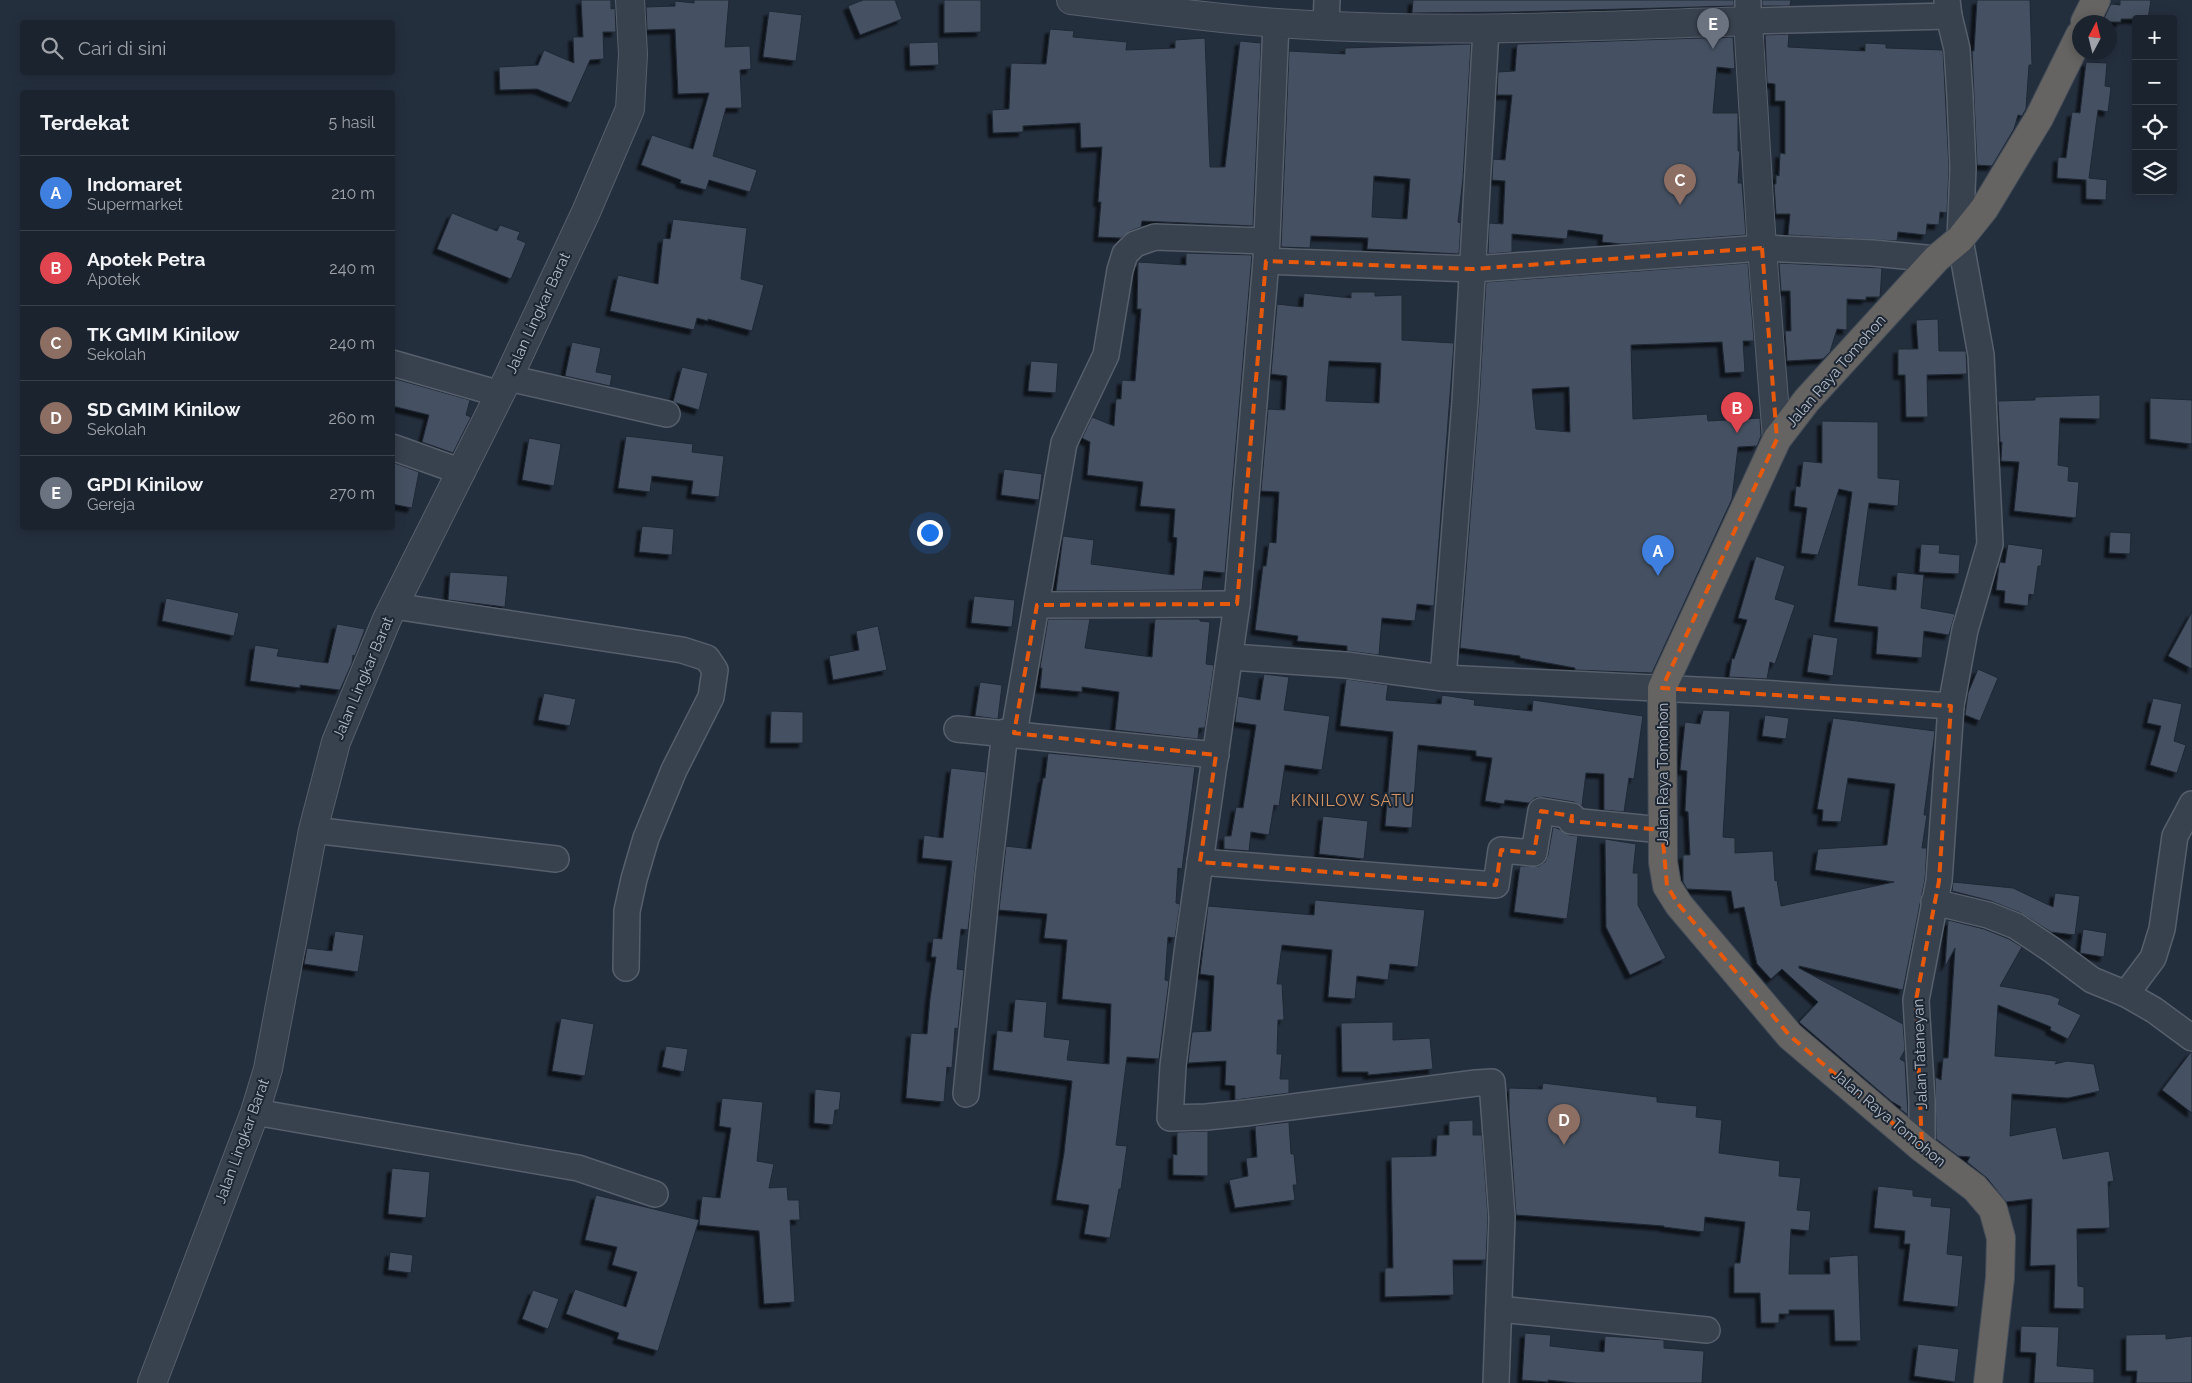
<!DOCTYPE html>
<html lang="id">
<head>
<meta charset="utf-8">
<style>
  :root { --surface:#1b232e; --page:#242b36; --text:#f1f3f6; --muted:#a0a4aa; --line:#39404a; --accent:#8ab4f8 }
  body { margin:0; font-family:Raleway,sans-serif; background:var(--page); color:var(--text) }
  .controls { position:absolute; right:15px; top:15px; display:grid; overflow:hidden; border-radius:5px; box-shadow:0 2px 12px #0003 }
  .controls button { width:45px; height:45px; display:grid; place-items:center; padding:0; border:0; border-bottom:1px solid var(--line); background:var(--surface); color:var(--text); font:25px sans-serif }
  .compass { position:absolute; left:2072px; top:15px; width:45px; height:45px; border-radius:50%; background:var(--surface); box-shadow:0 2px 12px #0003; rotate:7deg }
  .you { position:absolute; left:929px; top:532px; width:18px; height:18px; margin:-12px; border:4px solid #fff; border-radius:50%; background:#1a73e8; box-shadow:0 0 0 8px #1a73e833 }
  .badge { display:grid; place-items:center; width:32px; height:32px; border-radius:50%; background:var(--accent); color:#fff; font-size:16px; font-weight:700 }
  .pin { position:absolute; translate:-50% -41px; filter:drop-shadow(0 1px 2px #0008) }
  .pin::after { content:''; position:absolute; top:26px; width:18px; height:15px; background:inherit; clip-path:polygon(0 0,100% 0,50% 100%) }
  .list { margin:0; padding:0; list-style:none }
  h2 { display:flex; justify-content:space-between; align-items:center; height:65px; margin:0; padding:0 20px; font-size:21px }
  h2 small { font-size:16px; font-weight:400; color:var(--muted) }
  .list li { display:grid; grid-template-columns:32px 1fr auto; gap:15px; align-items:center; box-sizing:border-box; height:75px; padding:0 20px; border-top:1px solid var(--line) }
  .list b { display:block; font-size:19px; white-space:nowrap }
  .list p { margin:0; font-size:16px; white-space:nowrap; color:var(--muted) }
  .list em { font-size:16px; font-style:normal; color:var(--muted) }
  .icon { flex:none; width:28px; height:28px; fill:none; stroke:currentColor; stroke-width:2; stroke-linecap:round; stroke-linejoin:round }
  .map { position:relative; flex:none; width:2192px; height:1383px; overflow:hidden }
  .search { position:absolute; background:var(--surface); box-shadow:0 2px 12px #0003; left:20px; top:20px; width:375px; height:55px; display:flex; align-items:center; gap:12px; box-sizing:border-box; padding:0 18px; border-radius:5px; color:var(--muted); font-size:19px }
  .panel { position:absolute; background:var(--surface); box-shadow:0 2px 12px #0003; left:20px; top:90px; width:375px; height:440px; border-radius:5px }
  .map>svg:first-child { display:block }
  .building { fill:#455162; stroke:#1f2835; fill-rule:evenodd; filter:url(#shadow) }
  .lines { fill:none; stroke-linecap:round; stroke-linejoin:round }
  .minor-casing { stroke:#565f6c; stroke-width:28 }
  .tertiary-casing { stroke:#565f6c; stroke-width:30 }
  .trunk-casing { stroke:#434c59; stroke-width:30 }
  .minor { stroke:#38414e; stroke-width:25 }
  .tertiary { stroke:#38414e; stroke-width:28 }
  .trunk { stroke:#656462; stroke-width:28 }
  .marked { fill:none; stroke:#e8590c; stroke-width:4; stroke-dasharray:10 6; stroke-linejoin:round }
  .labels { text-anchor:middle; stroke-width:4; stroke-linejoin:round; paint-order:stroke }
  .street-label { font-size:15px; fill:#b4bcc9; stroke:#1d2633 }
  .neighbourhood-label { font-size:16px; letter-spacing:1px; fill:#d59563; stroke:#1d2633 }
</style>
</head>
<body>
<div class="map">
<svg width="2192" height="1383" viewBox="0 0 2192 1383">
  <defs>
    <filter id="shadow"><feDropShadow dx="-4.5" dy="4.5" stdDeviation="1" flood-color="#0009"/></filter>
  </defs>
  <rect width="100%" height="100%" fill="#242f3e"/>
  <g class="building">
    <path d="M581,0H611V9L615,8L616,32H603L604,59L590,60L571,103L537,89L500,90L499,67L538,65L544,50L574,63L573,37H583Z"/>
    <path d="M694,0H729L725,47L750,46L751,69L740,70L742,108H726L713,156L757,170L750,192L709,180L706,190L680,183L681,180L641,165L652,135L693,149L709,93L678,94L675,29L647,30L646,7L675,6V1L694,3Z"/>
    <path d="M863,0H895L902,19L860,35L848,6Z"/>
    <path d="M944,0H981V32L944,33Z"/>
    <path d="M1413,0H1734V6L1512,12L1412,13Z"/>
    <path d="M1762,0H1791L1790,6H1762Z"/>
    <path d="M1977,0H2030L2032,65H2029L2026,109L2022,116L2018,115L2014,129L1992,166L1977,165L1972,51H1974Z"/>
    <path d="M2120,0H2151L2148,19H2121V22H2102L2111,4L2120,5Z"/>
    <path d="M769,11L802,15L796,61L763,57Z"/>
    <path d="M1050,29L1074,31L1073,37L1127,42L1126,50L1175,48V40L1205,38L1210,167H1225L1240,41L1261,43L1253,226L1142,221L1141,227L1130,231L1121,238L1098,237L1101,202H1098L1102,147L1081,148L1080,123L1023,126V132L993,133L992,110L1009,109L1011,63L1046,64Z"/>
    <path d="M1789,34L1788,47L1865,51V43L1886,44V48L1943,50L1949,168L1947,213L1940,212L1939,225L1927,224L1926,235L1898,232L1897,241L1788,235L1790,214H1776L1774,184H1776V175L1779,176L1780,153L1785,154V101H1775V84L1767,83L1765,35Z"/>
    <path d="M1733,37L1735,69L1717,67L1713,113H1738V151H1740L1738,183H1742L1746,235L1622,244L1602,242L1603,235L1568,230L1567,239L1512,234V252L1488,254L1489,223L1503,224L1505,181L1492,180L1493,159L1505,160L1512,95H1497L1498,72L1515,71L1517,44Z"/>
    <path d="M938,42L939,65L910,66L909,43Z"/>
    <path d="M1471,44L1463,178L1458,222L1461,223L1459,254L1367,249L1368,238L1311,236L1310,248L1281,247L1289,51L1345,54V48ZM1374,176L1410,179L1407,219L1372,217Z"/>
    <path d="M2086,62L2107,63L2105,86L2111,87L2108,112L2098,110L2089,178L2107,180L2106,200L2086,199V180L2057,178L2058,157L2066,158L2072,112L2080,113Z"/>
    <path d="M452,213L497,231L500,225L520,232L517,239L526,243L511,279L437,249Z"/>
    <path d="M673,219L747,228L741,279L764,285L752,331L708,319V321L697,318L694,330L610,311L618,275L658,284L663,238L670,239Z"/>
    <path d="M1186,253L1252,255L1225,573L1204,571L1202,590L1056,591L1063,536L1094,540L1091,564L1174,575L1177,538L1173,537L1175,509L1140,506L1143,482L1087,475L1090,442L1082,438L1092,417L1114,426L1116,399H1121L1122,380L1135,381L1141,309H1137L1138,262L1186,265Z"/>
    <path d="M1748,263L1754,341H1743L1745,372L1725,373L1722,342L1631,345L1633,419L1707,414L1708,421L1760,418L1761,436L1757,446L1738,447L1732,499L1652,673L1575,670V668L1520,658V656L1460,648L1479,403L1486,282ZM1569,387L1570,432L1536,429L1532,389Z"/>
    <path d="M1779,263L1882,268L1880,297H1866V300L1847,299V330L1837,329L1830,352L1823,359L1787,361L1785,331H1791L1790,291H1781Z"/>
    <path d="M1351,292H1375V296L1402,295V340L1454,343L1434,606L1417,604L1415,621L1382,618L1379,655L1347,651V646L1297,641L1298,636L1255,630L1263,566H1266L1269,542L1276,543L1279,492L1261,491L1268,409L1285,410L1287,376L1271,374L1277,304L1303,307L1304,293L1351,298ZM1329,361L1381,363L1379,403L1326,401Z"/>
    <path d="M1938,319L1939,351H1966L1967,374L1927,375L1928,417H1906L1905,375H1898V349H1918L1916,320Z"/>
    <path d="M572,342L601,348L596,372L612,375L610,386L565,376Z"/>
    <path d="M1031,361L1058,363L1056,393L1028,391Z"/>
    <path d="M682,367L708,373L699,410L673,402Z"/>
    <path d="M392,378L470,400L466,415L471,417L453,453L422,442L429,415L392,406Z"/>
    <path d="M2100,395V419L2060,418L2058,465L2069,467L2068,481L2079,482L2076,518L2014,511L2019,462L2001,461L2002,442H2000L1998,401L2035,400V397Z"/>
    <path d="M2150,398L2192,400V444L2150,439Z"/>
    <path d="M1822,421L1878,422V478L1900,480L1898,506L1869,503L1858,585L1896,590L1897,572L1924,575L1921,608L1955,614L1949,635L1924,631L1922,658L1876,654L1878,627L1834,622L1852,492L1839,489L1818,555L1801,553L1807,508L1794,506L1796,486L1800,487L1803,461L1822,463Z"/>
    <path d="M626,436L693,444L692,452L724,456L719,497L691,494L693,481L652,476L650,492L618,488Z"/>
    <path d="M529,438L561,444L554,486L522,480Z"/>
    <path d="M392,462L419,472L412,508L392,504Z"/>
    <path d="M1004,469L1042,474L1039,500L1001,495Z"/>
    <path d="M642,526L674,529L672,555L639,552Z"/>
    <path d="M2110,532L2131,533L2130,554L2109,553Z"/>
    <path d="M1921,544L1940,545L1939,553L1960,555L1959,574L1919,572Z"/>
    <path d="M2008,544L2043,549L2041,566H2038L2034,595L2029,594L2028,606L2004,603L2005,591L1996,590L1999,565L2000,562L2005,563Z"/>
    <path d="M1756,556L1785,566L1775,599L1795,605L1775,664L1770,662L1767,679L1729,677L1732,658L1734,659L1747,620L1738,618Z"/>
    <path d="M450,572L508,576L505,607L448,600Z"/>
    <path d="M974,596L1015,600L1012,627L971,623Z"/>
    <path d="M166,598L239,613L234,636L162,621Z"/>
    <path d="M2192,612V669L2168,656Z"/>
    <path d="M1048,619H1090L1085,648L1152,657L1155,619H1200V621L1210,622L1206,664L1214,665L1205,728H1199L1198,739L1115,730L1119,692L1082,687V692L1040,688L1042,668H1040Z"/>
    <path d="M337,624L365,629L355,656L353,655L352,663L340,690L300,685V688L250,681L255,645L279,649L277,656L328,663Z"/>
    <path d="M878,626L887,670L833,680L829,656L859,650L856,631Z"/>
    <path d="M1813,634L1838,638L1833,676L1807,672Z"/>
    <path d="M1978,669L1998,678L1980,721L1965,715L1968,693Z"/>
    <path d="M1264,674L1289,677L1284,710L1330,716L1322,770L1285,765L1279,806L1274,805L1269,835L1251,832L1249,851L1224,849V836H1231L1236,807L1243,808L1256,725L1235,722L1238,696L1260,700Z"/>
    <path d="M1346,679L1388,685L1386,700L1441,704L1442,695L1475,700L1474,705L1532,711L1533,700L1643,716L1634,779L1629,778L1624,812L1604,810V774L1586,773L1582,806L1574,802L1543,797L1535,798L1529,803L1505,800L1504,804L1485,801L1492,758L1476,756V751L1418,745L1412,828L1385,826L1393,732L1340,726Z"/>
    <path d="M980,682L1002,685L998,719L975,716Z"/>
    <path d="M544,693L576,699L570,726L538,720Z"/>
    <path d="M2153,698L2182,704L2174,741L2186,745L2177,773L2150,765L2161,726L2147,723Z"/>
    <path d="M1703,710L1730,711L1723,837L1735,838V853L1773,851L1775,881L1777,880L1781,906L1894,882L1815,870L1818,849L1887,845L1895,784L1848,778L1841,822L1822,821L1823,810L1817,809L1833,718L1935,731L1924,815H1927L1922,848H1927L1925,879L1903,990L1799,966V968L1903,1024L1905,1050L1900,1059L1905,1062L1908,1115L1900,1109L1901,1107L1891,1101L1799,1022L1818,1002L1782,969L1771,979L1757,964L1744,907L1734,909L1731,891L1687,889L1683,882V855H1690L1688,812L1685,811L1687,771L1680,770L1685,722L1700,724Z"/>
    <path d="M771,711L803,712V743H770Z"/>
    <path d="M1765,715L1789,718L1786,739L1762,736Z"/>
    <path d="M1048,753L1195,767L1182,869L1178,868L1176,903L1180,904L1175,938L1168,937L1165,980L1169,981L1159,1059L1127,1057L1116,1145L1127,1146L1121,1189H1119L1110,1238L1084,1234L1089,1205L1056,1200L1064,1153L1072,1081L993,1070L997,1030L1012,1032L1015,999L1047,1002L1044,1037L1070,1040L1067,1060L1109,1064L1111,1004L1062,999L1067,940L1044,938L1047,914L999,910L1006,846L1031,849L1043,778H1045Z"/>
    <path d="M951,768L986,772L968,930L961,929L957,969L964,970L958,1029L955,1028L952,1068L947,1067L944,1102L906,1098L911,1033L927,1034L930,999L936,957H931L933,938L942,939L952,861L922,858L924,835L943,838Z"/>
    <path d="M1323,816L1368,821L1364,859L1319,854Z"/>
    <path d="M1553,827L1559,829L1569,835L1578,836L1567,919L1514,912L1520,866H1539L1545,862L1548,855Z"/>
    <path d="M1605,839L1636,844L1633,873H1638V905L1666,958L1630,975L1606,927Z"/>
    <path d="M1953,882L2013,888L2053,907L2055,893L2080,896L2075,935L2051,932L2021,913L1991,901L1952,891Z"/>
    <path d="M1315,900L1425,910L1418,967L1390,964L1388,980L1357,976L1355,999L1328,997L1332,950L1282,945L1277,984H1282L1284,1020H1278L1277,1054H1282L1280,1079H1289V1093L1235,1100V1086L1225,1085L1226,1061L1188,1063L1192,1032L1211,1031L1214,976L1200,974L1208,906L1314,915Z"/>
    <path d="M1948,920L1984,929L2009,939L2022,947L2000,986L2051,995L2060,999L2058,1004L2081,1015L2068,1039L2050,1030L2051,1027L1998,1005L1995,1056L2057,1061L2055,1064L2067,1061L2094,1064L2100,1091L2068,1098L2012,1094L2010,1136L2056,1127L2063,1159L2109,1151L2114,1181L2108,1182L2110,1228L2077,1229L2078,1286L2084,1287V1309L2054,1308L2055,1265L2030,1266L2032,1199L2006,1202L1987,1178L1967,1162L1970,1157L1958,1156L1936,1139L1935,1077L1941,1080L1943,1058H1948L1955,948L1945,967Z"/>
    <path d="M2083,929L2107,933L2104,957L2080,953Z"/>
    <path d="M335,931L364,935L358,972L304,964L307,948L332,951Z"/>
    <path d="M561,1018L594,1024L585,1076L552,1071Z"/>
    <path d="M1393,1022V1040L1430,1038L1433,1069L1368,1075V1072H1342L1341,1023Z"/>
    <path d="M666,1046L688,1049L684,1072L662,1067Z"/>
    <path d="M2191,1052H2192V1113L2162,1090Z"/>
    <path d="M1543,1083L1657,1097V1102L1697,1106L1696,1117L1722,1120L1719,1153L1780,1161L1779,1176L1801,1178L1797,1210L1811,1211L1809,1231L1791,1229L1789,1274H1830L1829,1257L1858,1255L1861,1341H1835L1834,1310H1789V1314H1779V1323H1761L1760,1293H1734V1263H1740L1745,1222L1705,1217L1704,1232L1664,1227V1226L1516,1215L1509,1112V1088L1542,1089Z"/>
    <path d="M815,1089L841,1092L839,1110H835L833,1125L814,1123Z"/>
    <path d="M722,1098L763,1102L757,1161L774,1164L769,1188L787,1187L788,1200H799L800,1220H790L795,1302L764,1304L759,1231L699,1225L702,1196L720,1198L731,1128L719,1126Z"/>
    <path d="M1473,1120V1135H1482L1488,1217L1486,1260H1453L1454,1295L1385,1297V1268H1393L1391,1157L1436,1156L1437,1135H1449V1121Z"/>
    <path d="M1289,1122L1291,1154H1294L1297,1185H1293L1295,1200L1235,1208L1229,1180L1248,1176L1246,1158L1257,1157L1255,1126Z"/>
    <path d="M1208,1131V1176L1173,1175V1154L1177,1155V1132Z"/>
    <path d="M392,1168L430,1172L426,1218L388,1214Z"/>
    <path d="M1878,1186L1913,1190V1196L1932,1198L1931,1206L1951,1208L1947,1254L1963,1256L1958,1307L1903,1301L1910,1244H1904L1905,1231L1874,1228Z"/>
    <path d="M596,1195L699,1220L658,1351L617,1339L619,1333L566,1314L575,1289L626,1307L637,1272L612,1265L617,1247L585,1240Z"/>
    <path d="M390,1252L413,1255L411,1273L388,1270Z"/>
    <path d="M533,1290L559,1299L548,1329L522,1319Z"/>
    <path d="M2021,1326L2059,1327L2057,1366L2094,1369V1383H2034L2036,1353L2020,1352Z"/>
    <path d="M1525,1333L1551,1335L1550,1346L1604,1352L1605,1336L1664,1340V1348L1704,1351L1702,1383H1575L1548,1380V1382L1522,1380Z"/>
    <path d="M2166,1334V1339L2192,1336V1383H2136L2137,1371H2126V1335Z"/>
    <path d="M1918,1344L1959,1349L1955,1382L1914,1376Z"/>
  </g>
  <g class="lines">
    <g class="minor-casing">
      <g id="minor">
        <path d="M1748,0V21L1949,16"/>
        <path d="M1276,23L1266,261L1237,604L1187,953L1173,1066L1170,1118L1206,1117L1245,1113L1476,1083L1492,1082L1502,1217L1496,1383"/>
        <path d="M1326,25L1327,0"/>
        <path d="M1266,261L1473,269L1762,248L1873,253L1936,259"/>
        <path d="M392,363L500,394"/>
        <path d="M508,378L667,414"/>
        <path d="M392,447L462,472"/>
        <path d="M1037,605L1237,604"/>
        <path d="M394,606L682,650L707,658L715,670L711,697L674,770L646,838L634,879L627,911L626,968"/>
        <path d="M1231,657L1346,665L1443,678L1760,693L1951,706"/>
        <path d="M1443,678L1465,402L1486,29"/>
        <path d="M957,729L1216,755"/>
        <path d="M1014,733L1064,443L1106,355L1120,270L1125,254L1135,244L1155,237L1265,241"/>
        <path d="M313,830L556,859"/>
        <path d="M1200,862L1496,885L1501,850L1534,853L1541,811L1572,816L1571,821L1662,830"/>
        <path d="M1934,902L1988,915L2016,926L2052,950L2092,980L2126,994L2153,958L2162,929L2175,836L2192,804"/>
        <path d="M2126,994L2154,1010L2192,1038"/>
        <path d="M966,1094L988,877L1005,732"/>
        <path d="M255,1112L578,1168L655,1194"/>
        <path d="M1922,1148V1101L1916,1000L1939,881L1951,706L1965,630L1990,544L1981,355L1960,239L1963,168L1960,97L1957,49L1949,16L1947,0"/>
        <path d="M1499,1309L1707,1330"/>
      </g>
    </g>
    <g class="tertiary-casing">
      <g id="tertiary">
        <path d="M1071,0C1139,8 1208,18 1277,23C1434,34 1591,26 1748,21L1762,248L1777,439"/>
        <path d="M152,1383L255,1112L268,1069L313,830L336,742L387,619L508,378L586,212L630,109L633,54L630,0"/>
      </g>
    </g>
    <g class="trunk-casing">
      <g id="trunk">
        <path d="M2085,22L2096,0"/>
        <path d="M1988,1383L2000,1278L2001,1238L1993,1209L1975,1188L1922,1148L1790,1036L1679,905L1667,886L1663,862L1662,688L1777,439L1807,400L1936,259L1960,239L1984,209L2039,118L2080,35"/>
      </g>
    </g>
    <use href="#minor" class="minor"/>
    <use href="#tertiary" class="tertiary"/>
    <use href="#trunk" class="trunk"/>
  </g>
  <path class="marked" d="M1762,248L1777,439L1662,688L1951,706L1939,881L1916,1000L1922,1148L1790,1036L1679,905L1667,886L1662,830L1571,821L1572,816L1541,811L1534,853L1501,850L1496,885L1200,862L1216,755L1014,733L1037,605L1237,604L1266,261L1473,269Z"/>
  <g class="labels">
    <g class="street-label">
      <text transform="translate(538 313) rotate(-65)" y="5">Jalan Lingkar Barat</text>
      <text transform="translate(1836 371) rotate(-49)" y="5">Jalan Raya Tomohon</text>
      <text transform="translate(363 678) rotate(-67)" y="5">Jalan Lingkar Barat</text>
      <text transform="translate(1663 774) rotate(-90)" y="5">Jalan Raya Tomohon</text>
      <text transform="translate(1920 1054) rotate(-92)" y="5">Jalan Tataneyan</text>
      <text transform="translate(1889 1118) rotate(40)" y="5">Jalan Raya Tomohon</text>
      <text transform="translate(242 1141) rotate(-70)" y="5">Jalan Lingkar Barat</text>
    </g>
    <g class="neighbourhood-label">
      <text x="1353" y="806">KINILOW SATU</text>
    </g>
  </g>
</svg>
<div class="controls">
<button>+</button>
<button>−</button>
<button><svg class="icon" aria-label="locate" viewBox="0 0 24 24"><circle cx="12" cy="12" r="6"/><path d="M12 2v4M12 18v4M2 12h4M18 12h4"/></svg></button>
<button><svg class="icon" aria-label="layers" viewBox="0 0 24 24"><path d="M12 4l9 5-9 5-9-5zM3 14l9 5 9-5"/></svg></button>
</div>
<svg class="compass" viewBox="-18 -18 36 36"><path d="M0-13l5 13h-10z" fill="#e53935"/><path d="M0 13l5-13h-10z" fill="#a0a4aa"/></svg>
<div class="you"></div>
<div class="pin badge" style="left:1658px;top:576px;background:#3f7fe0">A</div>
<div class="pin badge" style="left:1737px;top:433px;background:#e0444e">B</div>
<div class="pin badge" style="left:1680px;top:205px;background:#8d6e63">C</div>
<div class="pin badge" style="left:1564px;top:1145px;background:#8d6e63">D</div>
<div class="pin badge" style="left:1713px;top:49px;background:#6b7280">E</div>
<div class="search"><svg class="icon" aria-label="search" viewBox="0 0 24 24"><circle cx="10" cy="10" r="6"/><path d="M15 15l6 6"/></svg>Cari di sini</div>
<section class="panel">
<h2>Terdekat<small>5 hasil</small></h2>
<ul class="list">
<li><span class="badge" style="background:#3f7fe0">A</span><div><b>Indomaret</b><p>Supermarket</p></div><em>210 m</em></li>
<li><span class="badge" style="background:#e0444e">B</span><div><b>Apotek Petra</b><p>Apotek</p></div><em>240 m</em></li>
<li><span class="badge" style="background:#8d6e63">C</span><div><b>TK GMIM Kinilow</b><p>Sekolah</p></div><em>240 m</em></li>
<li><span class="badge" style="background:#8d6e63">D</span><div><b>SD GMIM Kinilow</b><p>Sekolah</p></div><em>260 m</em></li>
<li><span class="badge" style="background:#6b7280">E</span><div><b>GPDI Kinilow</b><p>Gereja</p></div><em>270 m</em></li>
</ul>
</section>
</div>
</body>
</html>
